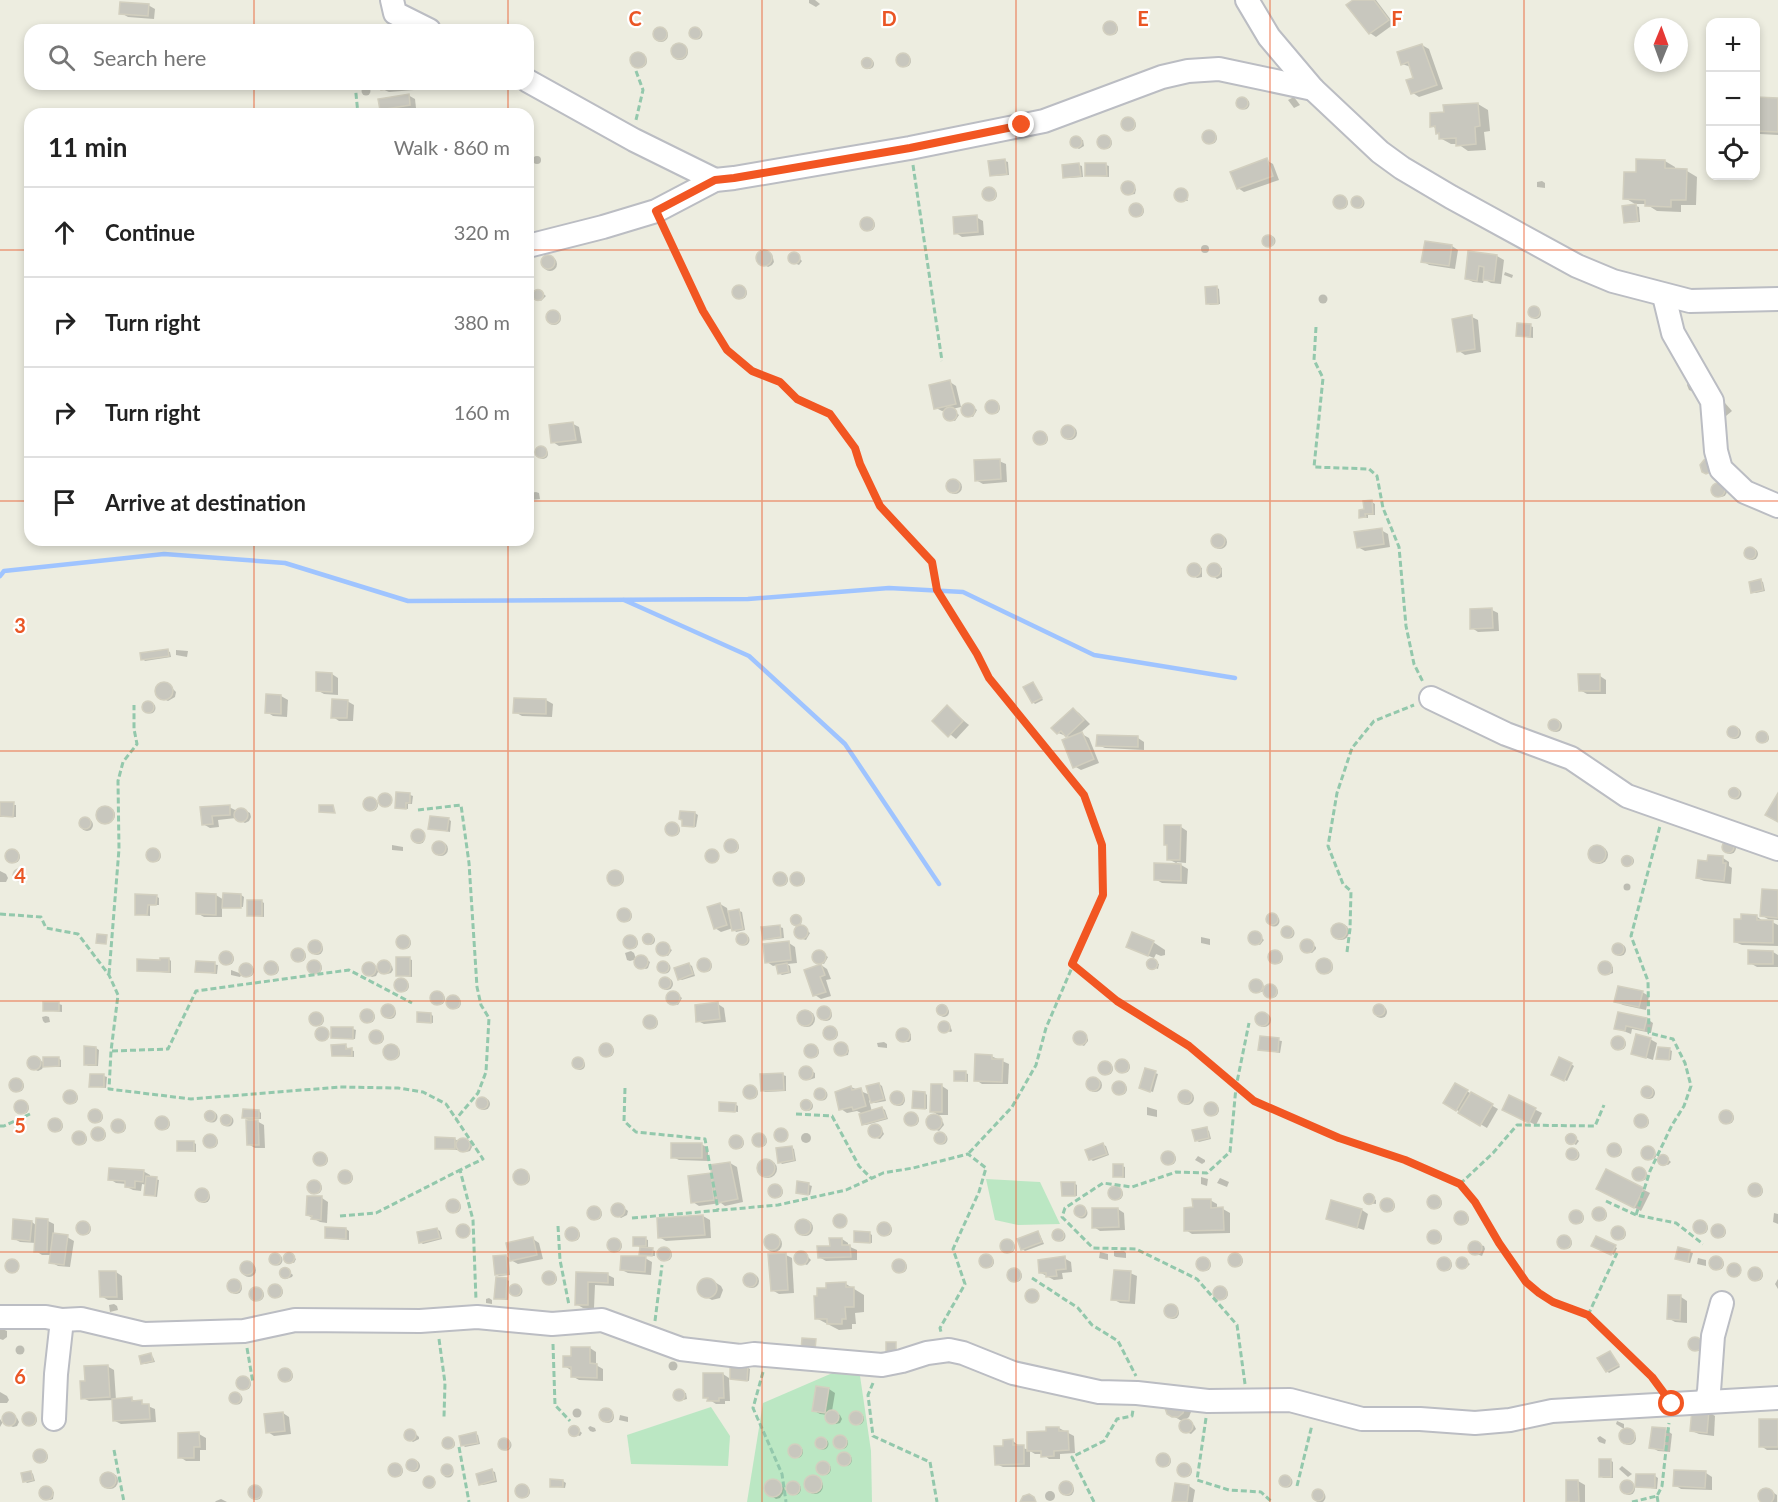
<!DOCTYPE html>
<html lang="en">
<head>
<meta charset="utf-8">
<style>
  :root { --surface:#fff; --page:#f6f6f6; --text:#222; --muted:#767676; --line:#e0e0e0 }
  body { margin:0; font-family:Lato,sans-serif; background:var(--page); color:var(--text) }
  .controls { position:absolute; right:18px; top:18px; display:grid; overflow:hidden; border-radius:12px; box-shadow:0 3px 9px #0003 }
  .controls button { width:54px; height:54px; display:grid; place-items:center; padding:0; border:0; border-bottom:2px solid var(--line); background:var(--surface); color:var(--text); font:30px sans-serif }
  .compass { position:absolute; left:1634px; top:18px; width:54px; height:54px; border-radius:50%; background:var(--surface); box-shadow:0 3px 9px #0003; rotate:1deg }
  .stop { position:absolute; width:18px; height:18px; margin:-14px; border:4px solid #f25622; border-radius:50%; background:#fff }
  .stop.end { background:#f25622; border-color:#fff; box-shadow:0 2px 6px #0008 }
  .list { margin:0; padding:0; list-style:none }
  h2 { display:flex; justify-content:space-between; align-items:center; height:78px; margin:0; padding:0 24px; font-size:26px }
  h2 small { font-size:20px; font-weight:400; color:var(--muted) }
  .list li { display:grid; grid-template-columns:39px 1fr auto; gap:18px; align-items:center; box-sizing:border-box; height:90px; padding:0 24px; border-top:2px solid var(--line) }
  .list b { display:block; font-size:22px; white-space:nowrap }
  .list em { font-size:20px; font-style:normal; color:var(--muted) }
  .icon { flex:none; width:33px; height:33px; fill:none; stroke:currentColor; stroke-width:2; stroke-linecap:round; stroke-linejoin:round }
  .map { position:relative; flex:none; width:1778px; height:1502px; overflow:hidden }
  .search { position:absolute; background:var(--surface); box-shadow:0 3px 9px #0003; left:24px; top:24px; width:510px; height:66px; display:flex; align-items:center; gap:15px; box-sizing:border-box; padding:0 21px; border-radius:18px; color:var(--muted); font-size:22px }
  .panel { position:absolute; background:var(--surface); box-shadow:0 3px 9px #0003; left:24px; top:108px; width:510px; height:438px; border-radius:18px }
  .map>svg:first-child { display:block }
  .green { fill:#bbe7c3 }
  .shadow { fill:#0003 }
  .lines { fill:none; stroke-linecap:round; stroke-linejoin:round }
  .stream { stroke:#9fc4ff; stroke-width:4.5 }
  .building { fill:#c8c7be; stroke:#d2cfbf; stroke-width:1.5 }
  .minor-casing { stroke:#bbbdc3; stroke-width:26 }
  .path { stroke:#93c8ac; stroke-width:3; stroke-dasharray:6 3; stroke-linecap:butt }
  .minor { stroke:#fff; stroke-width:22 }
  .route { stroke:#f25622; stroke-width:8 }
  .grid { fill:none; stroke:#ea5625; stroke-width:1.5; stroke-opacity:0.55 }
  .grid-label { font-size:20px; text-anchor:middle; font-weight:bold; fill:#ea5625; stroke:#fff; stroke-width:4.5; stroke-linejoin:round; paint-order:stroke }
</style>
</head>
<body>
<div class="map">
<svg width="1778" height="1502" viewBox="0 0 1778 1502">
  <rect width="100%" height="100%" fill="#edede0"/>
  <g class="green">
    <path d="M986,1179L1040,1182L1060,1224L1018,1225L995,1220Z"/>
    <path d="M858,1362L871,1451L872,1502H747L763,1403Z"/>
    <path d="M711,1407L730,1436L728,1466L631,1464L627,1435Z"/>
  </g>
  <g class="shadow">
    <path d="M809,0H815L820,4L816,7L809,3Z"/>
    <path d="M1355,0H1376L1394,24L1376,37L1370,33Z"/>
    <path d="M148,5L155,9L154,19L128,17L121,13Z"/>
    <circle cx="1112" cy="29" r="6"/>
    <circle cx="697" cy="34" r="5.5"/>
    <circle cx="661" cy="35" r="7"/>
    <circle cx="680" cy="52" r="8"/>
    <path d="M1422,45L1429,49L1443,89L1419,97L1413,93L1415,78L1411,67L1402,64Z"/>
    <circle cx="640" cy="61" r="7"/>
    <circle cx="905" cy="61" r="6"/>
    <circle cx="869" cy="64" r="5"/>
    <path d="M382,84H413L414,90L389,92L382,89Z"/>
    <circle cx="366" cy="91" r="4.5"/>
    <path d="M408,95L415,99L416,108L388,113L381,109Z"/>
    <path d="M1294,97L1300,105L1294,108L1288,100Z"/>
    <circle cx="1244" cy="104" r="5.5"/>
    <path d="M1756,99L1778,100V135L1760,134L1756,132Z"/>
    <path d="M1706,101H1710V109L1706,108Z"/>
    <path d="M1478,104L1488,110L1490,131L1484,132L1486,150L1468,151L1458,144H1451L1440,138L1437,129L1432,126L1445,113Z"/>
    <path d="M460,110H466L470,114H459Z"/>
    <circle cx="1130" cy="125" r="6"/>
    <circle cx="1211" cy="138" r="6"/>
    <circle cx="1106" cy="143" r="6"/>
    <path d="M1074,138L1083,140L1084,146L1079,149L1076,147L1071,143Z"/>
    <circle cx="537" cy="160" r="4"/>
    <path d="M1266,160L1273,164L1279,180L1244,192L1238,188Z"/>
    <path d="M1005,161L1008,162L1009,175L994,176L992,175Z"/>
    <path d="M1665,161L1675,167V170L1687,171L1697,177L1696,205H1681V212L1657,211L1646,204H1635L1625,198L1637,174Z"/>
    <path d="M1079,165L1082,166L1083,177L1068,178L1065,177Z"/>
    <path d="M1106,165L1109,166V177L1086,175Z"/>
    <path d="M1542,181L1545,183V188L1537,187V182Z"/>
    <path d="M1128,183L1136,189L1135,194L1129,195L1122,188Z"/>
    <circle cx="991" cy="195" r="6"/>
    <path d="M1178,190L1184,191L1188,201L1179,200L1176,195Z"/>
    <circle cx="1342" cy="203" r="6"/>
    <circle cx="1359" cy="203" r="5.5"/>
    <circle cx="1138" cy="211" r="6"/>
    <path d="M1636,206L1639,207L1640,222L1628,223L1625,222Z"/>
    <path d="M976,217L983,221L984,235L962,237L956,233Z"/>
    <circle cx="869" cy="225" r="6"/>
    <circle cx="1270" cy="241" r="5.5"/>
    <circle cx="1205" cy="249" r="4"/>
    <path d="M1452,246L1458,250L1455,269L1429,265L1423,261Z"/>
    <path d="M765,251L772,254L774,262L772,265L768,267L758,260L761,252Z"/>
    <path d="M1469,253L1497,256L1504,260L1501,284L1491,283L1484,279L1483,283L1473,282L1467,279Z"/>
    <path d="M795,254L802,261L799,265L790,261V256Z"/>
    <circle cx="550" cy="264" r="7"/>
    <path d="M1505,272L1513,275L1512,278L1504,275Z"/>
    <path d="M1216,287L1219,289L1220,304L1210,305L1208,303Z"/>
    <circle cx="741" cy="293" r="6"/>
    <path d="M538,290L546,296L541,301L534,295Z"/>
    <circle cx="1323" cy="299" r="4.5"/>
    <circle cx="1536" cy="314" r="5"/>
    <circle cx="554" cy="318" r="7"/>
    <path d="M1472,317L1478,320L1481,352L1465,355L1459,351Z"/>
    <path d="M1530,326L1533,327V338L1518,336Z"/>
    <path d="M1689,381L1696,393L1689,390L1687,385Z"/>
    <path d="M950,382L956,386L961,407L952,409L959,415L955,421L949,419L945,414L947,410L942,411L936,408Z"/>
    <circle cx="994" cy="408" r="6"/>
    <path d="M1725,403L1732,411L1726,416L1718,408Z"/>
    <path d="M965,406H972L977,410L973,417L964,413V407Z"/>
    <path d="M573,424L579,427L582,443L559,446L553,442Z"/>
    <circle cx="1070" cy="433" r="7"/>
    <circle cx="1042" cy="439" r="6"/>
    <circle cx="543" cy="454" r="5"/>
    <path d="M999,461L1006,464L1007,482L983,484L976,480Z"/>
    <circle cx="955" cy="487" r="7"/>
    <circle cx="1721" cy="491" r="6"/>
    <path d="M536,492L539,493L540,499L532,500L529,499L528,493Z"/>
    <path d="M1372,502L1375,504V515H1368V518L1361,517Z"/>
    <path d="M1381,530L1388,534L1390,547L1365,551L1358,547Z"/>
    <circle cx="1220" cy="542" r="7"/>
    <circle cx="1752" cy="554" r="6"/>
    <path d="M1192,565L1202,568V577L1197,578L1188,572Z"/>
    <path d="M1212,565L1222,568V577L1217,579L1209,572L1208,569Z"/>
    <path d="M1761,581L1763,582L1765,591L1756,593L1753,592Z"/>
    <path d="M1492,610L1498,613L1499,631L1478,632L1472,628Z"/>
    <path d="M176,650L188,651L187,657L176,655Z"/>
    <path d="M167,651L170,652L171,657L145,661L143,659Z"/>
    <path d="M332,674L338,678V695L324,694L317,690Z"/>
    <path d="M1600,676L1606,680V694H1587L1580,690Z"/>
    <path d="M162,684L170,686L176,692L175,697L168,701L160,697L157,691Z"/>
    <path d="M1033,684L1043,700L1035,704L1033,702Z"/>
    <path d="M267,696H281L288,700L287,717L273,716L267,712Z"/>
    <path d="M546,700L553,704L552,717L522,716L515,712Z"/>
    <path d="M347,701L354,705L353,721H339L333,717Z"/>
    <circle cx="150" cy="708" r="5.5"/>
    <path d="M947,707L969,725L956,739L934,721Z"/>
    <path d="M1073,709L1079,713L1090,724L1080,733L1089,738L1099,763L1081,770L1074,766L1072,738L1058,733Z"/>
    <circle cx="1556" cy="726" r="6"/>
    <circle cx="1735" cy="733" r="6"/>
    <circle cx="1764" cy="738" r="5"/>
    <path d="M1138,738L1144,742V750L1105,748L1098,745Z"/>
    <circle cx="1736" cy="794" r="5.5"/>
    <circle cx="386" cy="801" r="6"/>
    <path d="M410,795L413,796L412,804H408V809L397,807Z"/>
    <circle cx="372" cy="805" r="6"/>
    <path d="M0,804L16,805V817H0Z"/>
    <path d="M229,807L237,811L242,809L250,813L251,817L249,821L245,823L236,818L218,820L219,827L210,828L203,824L202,809Z"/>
    <circle cx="107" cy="815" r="8"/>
    <path d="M695,813L698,815L696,827L683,825Z"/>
    <circle cx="87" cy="825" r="6"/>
    <path d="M448,819L451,821L450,832L430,828Z"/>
    <circle cx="674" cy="830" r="6"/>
    <path d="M1181,827L1187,831L1186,863L1176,862L1188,869L1187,884L1162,883L1155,879L1180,865L1168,859Z"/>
    <circle cx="419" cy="838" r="6"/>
    <circle cx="733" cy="847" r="6"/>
    <circle cx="1730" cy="848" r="6"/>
    <circle cx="441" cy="849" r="7"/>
    <path d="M392,845L403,847V851L392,850Z"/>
    <circle cx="1599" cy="855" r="9"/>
    <circle cx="155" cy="856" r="6"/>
    <circle cx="14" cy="857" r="6"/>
    <circle cx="713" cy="857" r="6"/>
    <circle cx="1629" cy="861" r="5"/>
    <path d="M1723,858L1729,862V866L1732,868L1731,884L1704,881L1697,878L1708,863Z"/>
    <circle cx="21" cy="876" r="5"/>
    <path d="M0,871L6,874L8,878L6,882H0Z"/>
    <circle cx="617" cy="879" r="7"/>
    <circle cx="782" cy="880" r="6"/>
    <circle cx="799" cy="880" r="6"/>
    <circle cx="1627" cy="887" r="3.5"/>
    <path d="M1778,892V920L1768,919L1761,915Z"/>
    <path d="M216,895L224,900L241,895L244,897L243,907L222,906V917H204L197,913Z"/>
    <path d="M156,896L159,898V905H150V916L136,914Z"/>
    <path d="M261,901L264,903V917L249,915Z"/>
    <path d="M720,904L727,908L728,913L739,911L742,912L745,930L736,932L733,928L721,932L715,928Z"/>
    <circle cx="626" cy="916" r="6"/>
    <circle cx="1274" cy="921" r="5.5"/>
    <path d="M1756,916L1763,921L1772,922L1778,925V946L1742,945L1735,942Z"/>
    <circle cx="797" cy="922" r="4.5"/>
    <circle cx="1341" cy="932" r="8"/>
    <path d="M800,926L810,933L806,940L799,938L796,933Z"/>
    <path d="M780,927L783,928L784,938L767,940L764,939Z"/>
    <circle cx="1289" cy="933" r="5.5"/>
    <path d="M1252,933H1256L1264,940L1260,945L1250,940Z"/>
    <circle cx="744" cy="940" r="5.5"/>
    <circle cx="650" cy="940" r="5"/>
    <circle cx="632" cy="943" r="6"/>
    <circle cx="405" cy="943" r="6"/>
    <path d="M1201,937L1210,939V945L1201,943Z"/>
    <path d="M1305,941L1310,943L1316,947V949L1312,953L1302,949L1301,947Z"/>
    <path d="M1153,942L1165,950V955L1161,956L1156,954L1154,958L1134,950Z"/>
    <circle cx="317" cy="949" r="6"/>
    <path d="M789,943L795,947L797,963L787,964L790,966L791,973L782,975L779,973L777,965L773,966L767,962Z"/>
    <circle cx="1620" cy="950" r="6"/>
    <path d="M663,944L672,950L668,956L659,952L658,950Z"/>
    <circle cx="300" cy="956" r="6"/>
    <path d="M631,951L634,953L636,959L642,956L650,962L648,968L646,969L637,964V959L630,961L627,960L625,953Z"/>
    <path d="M819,951L828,957L824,964L814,960V957Z"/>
    <circle cx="1277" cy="958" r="6"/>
    <path d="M1773,952L1778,955V967H1757L1750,963Z"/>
    <circle cx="228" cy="959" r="6"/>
    <path d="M169,959L171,961V973L138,970Z"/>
    <path d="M409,959L412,960V977L398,975Z"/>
    <circle cx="706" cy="966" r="6"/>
    <circle cx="1326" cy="967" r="7"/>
    <path d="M1151,960L1159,964L1158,969L1148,965Z"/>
    <circle cx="316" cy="968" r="6"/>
    <path d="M198,962L218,965L217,974L197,971Z"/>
    <path d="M384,962L392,966L393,970L391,973L387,974L379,970L376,976L372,977L365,973L363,969L365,965L369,964L379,970L378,966L380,963Z"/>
    <circle cx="665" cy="968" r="5.5"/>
    <circle cx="273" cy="969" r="6"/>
    <path d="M1602,963H1604L1613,967V973L1608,975L1605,973L1600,969Z"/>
    <path d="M689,964L692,966L695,976L682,980L679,979Z"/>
    <circle cx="248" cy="971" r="6"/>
    <path d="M821,965L827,969L831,979L826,980L831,996L821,999L815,995Z"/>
    <path d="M231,970L242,974L240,977L231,975Z"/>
    <circle cx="667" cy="984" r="6"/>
    <circle cx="403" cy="986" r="6"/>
    <path d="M1253,982L1263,984L1265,991L1257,993L1254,992L1251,987Z"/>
    <circle cx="1272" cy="992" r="6"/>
    <path d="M674,992L682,998L678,1005L669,1001V995Z"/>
    <path d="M1642,992L1649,996L1646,1010L1623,1005L1616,1001Z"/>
    <circle cx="439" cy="999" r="6"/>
    <circle cx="455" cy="1003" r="6"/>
    <path d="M59,1004L62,1005V1012L45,1010Z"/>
    <path d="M718,1004L724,1008L726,1022L704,1024L698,1021Z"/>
    <circle cx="1381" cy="1012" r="6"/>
    <circle cx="390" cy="1013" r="6"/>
    <circle cx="944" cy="1012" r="5"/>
    <circle cx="826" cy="1015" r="6"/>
    <circle cx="369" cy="1017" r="6"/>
    <circle cx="807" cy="1019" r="8"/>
    <circle cx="1264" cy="1020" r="7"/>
    <circle cx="318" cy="1020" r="6"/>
    <path d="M431,1014L433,1016V1023L418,1021Z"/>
    <path d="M46,1016L49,1017L50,1022L45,1023L43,1021L42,1017Z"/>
    <circle cx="652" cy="1023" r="6"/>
    <path d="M1647,1019L1653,1023L1651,1033L1632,1029L1631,1034L1616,1028Z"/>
    <path d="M943,1022L950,1025L952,1031L951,1032L941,1030V1023Z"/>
    <circle cx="832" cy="1034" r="6"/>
    <circle cx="323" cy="1035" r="6"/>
    <path d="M353,1029L356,1030L355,1039L333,1038Z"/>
    <path d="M902,1030L911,1034V1040L909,1042H906L898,1036Z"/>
    <circle cx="378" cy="1038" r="6"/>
    <path d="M1080,1033L1088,1039V1041L1084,1046L1076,1042L1075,1036Z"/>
    <circle cx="1620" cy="1044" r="6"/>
    <path d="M1261,1038L1282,1041L1280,1053L1260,1049Z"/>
    <path d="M1650,1039L1657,1043L1653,1060L1633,1053Z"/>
    <path d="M884,1042L887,1044V1048L878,1047L877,1043Z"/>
    <path d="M841,1044L849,1050L848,1055L842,1056L836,1049Z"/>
    <circle cx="608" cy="1051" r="6"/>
    <circle cx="393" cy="1053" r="7"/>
    <circle cx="813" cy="1052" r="6"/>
    <path d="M346,1046L349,1050L354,1051V1057L333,1055Z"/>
    <path d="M96,1048L99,1050L98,1066H88L86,1064Z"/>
    <path d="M1670,1050L1672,1051L1671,1060L1661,1059Z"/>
    <path d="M991,1056L1009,1064L1008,1084H982L976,1080Z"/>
    <path d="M35,1058L45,1063L58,1058L61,1060V1067H47L44,1065L42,1069L38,1071L30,1067L29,1063L31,1059Z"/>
    <circle cx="580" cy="1065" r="5"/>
    <circle cx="1124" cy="1067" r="6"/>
    <circle cx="1107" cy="1069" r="6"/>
    <path d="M1571,1064L1574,1066L1567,1081L1553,1075Z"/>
    <path d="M806,1068L815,1073V1078L809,1080L801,1074Z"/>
    <path d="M1146,1070L1158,1074L1153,1092L1143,1089Z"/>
    <path d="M965,1073L968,1074V1082L956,1080Z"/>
    <path d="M783,1075L786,1076V1091L765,1092L763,1090Z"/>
    <path d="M104,1076L107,1077L106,1088L91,1086Z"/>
    <circle cx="1095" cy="1085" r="7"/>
    <circle cx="18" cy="1086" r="6"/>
    <circle cx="1121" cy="1089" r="6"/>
    <path d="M879,1084L882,1086L886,1101L875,1103L869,1100L872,1112L882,1108L885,1110L888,1119L866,1125L864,1124L863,1114L857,1111L847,1113L841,1109L851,1087L870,1095Z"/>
    <path d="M1456,1085L1498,1109L1487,1128L1445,1103Z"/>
    <path d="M942,1086L948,1090V1115H938L932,1111Z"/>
    <circle cx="752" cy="1093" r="6"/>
    <circle cx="1649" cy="1093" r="6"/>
    <circle cx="822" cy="1095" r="5.5"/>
    <circle cx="1187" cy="1098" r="7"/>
    <circle cx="72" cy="1098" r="6"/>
    <path d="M925,1093L927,1095V1109L913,1107Z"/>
    <circle cx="899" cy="1100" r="6"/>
    <path d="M1510,1097L1542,1113L1536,1125L1510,1113Z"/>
    <circle cx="484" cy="1104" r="6"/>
    <circle cx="808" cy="1106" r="5"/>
    <circle cx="23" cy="1108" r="6"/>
    <circle cx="1213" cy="1110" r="6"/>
    <path d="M735,1104L738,1106V1112L721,1110Z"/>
    <path d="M1147,1107L1157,1110V1117L1147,1115Z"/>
    <circle cx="97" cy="1117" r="6"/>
    <path d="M259,1111L261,1113V1119H253L264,1125L265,1148H255L248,1144L251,1122L244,1117Z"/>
    <circle cx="212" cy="1117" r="5.5"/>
    <circle cx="1728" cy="1118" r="6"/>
    <circle cx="913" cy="1120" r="6"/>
    <circle cx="228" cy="1121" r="5.5"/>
    <circle cx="1643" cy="1122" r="6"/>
    <path d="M934,1116L943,1122L944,1125L939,1131L929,1127L928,1120Z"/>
    <circle cx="164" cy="1124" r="6"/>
    <circle cx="57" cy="1126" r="6"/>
    <circle cx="120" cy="1127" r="6"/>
    <path d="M872,1125L881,1128L884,1134L880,1139L873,1137L869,1132Z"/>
    <circle cx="100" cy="1135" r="6"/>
    <path d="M1206,1129L1209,1131L1211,1139L1199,1142L1196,1140Z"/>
    <circle cx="782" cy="1136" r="6"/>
    <circle cx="81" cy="1139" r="6"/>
    <circle cx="806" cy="1138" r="5"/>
    <circle cx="942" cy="1139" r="5.5"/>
    <circle cx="761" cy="1141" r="6"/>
    <path d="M1572,1135L1579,1141L1576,1145L1567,1140V1138Z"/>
    <circle cx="212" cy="1142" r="6"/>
    <circle cx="738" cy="1143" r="6"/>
    <path d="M455,1139L459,1142L463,1139L471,1143L472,1147L470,1151L466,1152L457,1147V1150L436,1148Z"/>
    <path d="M193,1142L196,1144V1152L178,1150Z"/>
    <path d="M701,1144L708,1148V1161L679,1160L673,1157Z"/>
    <circle cx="1616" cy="1151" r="6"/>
    <path d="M1103,1145L1106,1146L1109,1155L1093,1161L1090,1159Z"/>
    <path d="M791,1147L794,1149L796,1161L782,1164L780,1162Z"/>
    <path d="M1645,1149L1655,1151L1656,1157L1651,1160L1648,1159L1643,1154Z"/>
    <circle cx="1574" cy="1155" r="5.5"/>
    <circle cx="1170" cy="1159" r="6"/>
    <circle cx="322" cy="1160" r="6"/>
    <path d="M1198,1156L1205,1160V1162L1202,1164L1195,1160Z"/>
    <path d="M1661,1156H1664L1671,1162L1668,1165L1660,1162Z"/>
    <circle cx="768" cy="1169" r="9"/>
    <path d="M730,1163L737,1167L743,1202L725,1206L721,1203L699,1206L693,1202L711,1175L714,1177Z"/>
    <path d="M1122,1166L1125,1167V1178L1114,1176Z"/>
    <circle cx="1641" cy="1175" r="6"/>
    <circle cx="523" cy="1178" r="7"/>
    <path d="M143,1171L150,1175V1178L159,1180L157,1197L146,1194L147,1185L142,1184L141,1191L133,1190L127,1187V1184L116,1183L110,1179Z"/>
    <path d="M1606,1171L1650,1193L1641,1211L1604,1192Z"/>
    <circle cx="347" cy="1178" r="6"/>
    <path d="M1201,1177L1208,1179L1207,1186L1201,1184Z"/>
    <path d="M1220,1178L1229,1182L1227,1187L1217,1183Z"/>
    <circle cx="316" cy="1188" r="6"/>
    <path d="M1074,1183L1077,1185V1196L1063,1195Z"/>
    <circle cx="1757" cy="1191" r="6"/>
    <path d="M809,1185L812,1186L810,1195L797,1192Z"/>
    <circle cx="777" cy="1192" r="6"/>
    <circle cx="1117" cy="1194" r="6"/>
    <circle cx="204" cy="1197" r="6"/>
    <path d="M1368,1196L1376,1200V1204L1367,1203L1365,1199Z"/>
    <circle cx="1436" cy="1203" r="6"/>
    <path d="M322,1198L328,1202L327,1223L320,1222L307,1215Z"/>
    <circle cx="1389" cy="1206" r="6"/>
    <path d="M1210,1200L1217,1204V1209H1223L1230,1213V1233L1192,1234L1186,1230L1194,1209Z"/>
    <circle cx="455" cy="1207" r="6"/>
    <path d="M1332,1202L1362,1210L1368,1214L1364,1230L1327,1218Z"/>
    <path d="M619,1204L628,1211L627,1215L621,1218L612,1211L613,1208Z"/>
    <circle cx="596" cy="1214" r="6"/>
    <circle cx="1082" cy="1213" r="5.5"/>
    <circle cx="1601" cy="1215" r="6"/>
    <path d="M1118,1209L1124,1213L1125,1230L1100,1231L1094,1227Z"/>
    <circle cx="1578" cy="1218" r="6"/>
    <circle cx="1463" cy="1219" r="6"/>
    <path d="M1774,1213L1778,1214V1224L1773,1222Z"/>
    <circle cx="841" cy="1222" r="6"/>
    <path d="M703,1216L710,1220L711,1238L666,1241L659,1237L658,1219Z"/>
    <circle cx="805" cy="1228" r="8"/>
    <path d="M48,1221L54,1224V1235L67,1237L74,1241L70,1267L58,1266L51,1262L52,1255H42L36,1251V1243L20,1242L13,1238L32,1222L37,1226Z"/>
    <circle cx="1702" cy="1228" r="6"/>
    <circle cx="85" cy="1229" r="6"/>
    <circle cx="886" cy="1230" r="6"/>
    <circle cx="1720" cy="1232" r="6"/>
    <circle cx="464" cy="1232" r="6"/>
    <circle cx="1620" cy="1234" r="6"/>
    <circle cx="574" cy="1235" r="6"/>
    <path d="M346,1229L349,1231V1240L326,1238Z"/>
    <path d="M437,1229L440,1231L442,1239L423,1244L420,1242Z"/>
    <circle cx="1060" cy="1236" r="5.5"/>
    <circle cx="1436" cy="1238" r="6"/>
    <path d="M869,1233L872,1235V1243L855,1241Z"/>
    <path d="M1038,1233L1040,1235L1044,1244L1025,1251L1022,1249Z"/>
    <circle cx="774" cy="1244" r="8"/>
    <circle cx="1566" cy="1243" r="6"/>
    <path d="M1597,1238L1617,1248L1614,1255L1593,1245Z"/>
    <path d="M533,1239L539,1243L543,1259L518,1264L509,1259L510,1275L499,1276L496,1274L506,1256L511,1259Z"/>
    <path d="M645,1239L648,1240V1249L655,1251V1256H644L641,1254V1247L634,1245Z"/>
    <path d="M842,1239L848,1243V1246L857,1250V1260L826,1261L819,1257Z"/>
    <circle cx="616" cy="1246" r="6"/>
    <circle cx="1009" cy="1247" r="6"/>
    <path d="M1473,1243L1484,1246L1485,1249L1482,1256L1471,1252L1470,1245Z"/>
    <circle cx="666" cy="1255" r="6"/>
    <path d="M1679,1249L1693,1253L1690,1263L1676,1259Z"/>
    <path d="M1114,1251H1124L1126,1253V1258L1116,1257L1114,1256Z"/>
    <path d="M803,1252L811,1260L807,1265L796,1261L795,1258L796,1255Z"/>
    <path d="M1100,1252L1108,1254V1260L1099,1258Z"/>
    <path d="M289,1253L296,1259L294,1263L285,1260L286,1254Z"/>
    <circle cx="277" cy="1260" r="5.5"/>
    <circle cx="1237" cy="1261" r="6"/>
    <path d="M786,1255L792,1258L794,1293L779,1294L772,1290Z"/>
    <circle cx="988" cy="1262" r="6"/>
    <circle cx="1718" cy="1264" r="6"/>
    <path d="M645,1258L652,1262L651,1275L628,1273L622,1270Z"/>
    <path d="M1064,1258L1071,1262L1072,1272L1062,1273L1063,1279L1054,1280L1041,1273Z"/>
    <path d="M1698,1258L1706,1260V1266L1697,1264Z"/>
    <circle cx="1205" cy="1265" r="6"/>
    <circle cx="1446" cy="1265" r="6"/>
    <path d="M1462,1259L1470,1264L1465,1269L1457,1263Z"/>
    <circle cx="13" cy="1267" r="6"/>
    <circle cx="901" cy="1267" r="6"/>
    <circle cx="249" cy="1270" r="7"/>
    <circle cx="1735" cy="1271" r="6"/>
    <circle cx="1757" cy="1275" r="6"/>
    <path d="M285,1269L293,1275L292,1277L286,1279L284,1278L281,1273Z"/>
    <circle cx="1016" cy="1276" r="6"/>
    <path d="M116,1272L122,1276L123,1300H108L101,1296Z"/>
    <circle cx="551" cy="1279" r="6"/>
    <path d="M578,1273L608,1275L614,1278V1286L595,1285L594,1308H583L576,1304Z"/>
    <path d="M1130,1273L1137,1276L1135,1304L1120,1303L1113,1299Z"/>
    <circle cx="752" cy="1281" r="7"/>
    <path d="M506,1279L509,1281L508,1300L499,1299L496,1298Z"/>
    <path d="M710,1279L721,1286L723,1290L720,1298L712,1300L701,1294L699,1285L701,1282Z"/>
    <path d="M1778,1279V1289L1775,1284Z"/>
    <circle cx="236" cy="1288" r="6"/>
    <path d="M846,1284L864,1295V1312L855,1313L856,1324H852V1329L839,1330L816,1318Z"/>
    <circle cx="517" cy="1291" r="5.5"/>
    <circle cx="277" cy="1292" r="6"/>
    <circle cx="1222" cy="1294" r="6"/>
    <circle cx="258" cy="1295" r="6"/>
    <circle cx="1033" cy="1297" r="6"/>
    <path d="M1681,1297L1687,1301V1323L1675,1322L1668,1318Z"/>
    <path d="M489,1298L492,1300V1304L486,1303V1299Z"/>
    <path d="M114,1304L117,1306L118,1310L110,1312L109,1305Z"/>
    <circle cx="1173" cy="1313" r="6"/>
    <path d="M0,1328L7,1331V1337L3,1340L0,1339Z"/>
    <path d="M1695,1338L1703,1343L1702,1350L1698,1351L1690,1347L1689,1343L1691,1340Z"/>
    <circle cx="20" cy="1350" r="4.5"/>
    <path d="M590,1348L596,1352V1365L603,1369V1381L579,1380L572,1376V1371L565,1366Z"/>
    <path d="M1610,1353L1620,1367L1609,1373L1607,1371Z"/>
    <path d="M150,1355L153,1357L155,1362L145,1364L143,1363Z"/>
    <circle cx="673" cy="1366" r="4.5"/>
    <path d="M107,1366L114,1370L116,1400L131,1399L155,1409L156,1422L121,1424L115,1421L114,1400L89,1401L83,1398L86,1383Z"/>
    <path d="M747,1367L750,1369L749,1381L731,1379Z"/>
    <circle cx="287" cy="1376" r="6"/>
    <path d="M723,1374L729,1378L730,1401H725V1404H716L705,1397Z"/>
    <circle cx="245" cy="1384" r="6"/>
    <path d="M817,1387L829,1389L835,1393L832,1411L840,1415L842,1419L840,1423L836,1424L828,1420V1415L820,1414L813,1410Z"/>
    <path d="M676,1391L686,1393L687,1399L680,1401L677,1400L674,1393Z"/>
    <path d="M0,1392L7,1396L9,1400L7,1403H0Z"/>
    <circle cx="237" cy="1399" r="5.5"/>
    <path d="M1189,1407L1191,1412L1189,1417L1185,1420L1194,1425L1196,1429L1191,1434L1182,1430L1181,1426L1184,1420H1180L1168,1413Z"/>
    <circle cx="577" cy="1413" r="4.5"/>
    <circle cx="608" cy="1417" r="6"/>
    <path d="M1709,1412L1715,1416L1714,1436L1699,1434L1692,1431Z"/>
    <circle cx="858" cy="1419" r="6"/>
    <path d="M283,1413L289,1417L291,1434L274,1436L268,1432Z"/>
    <circle cx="31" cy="1420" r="6"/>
    <path d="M10,1414L17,1418L19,1422L17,1426L13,1427L5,1423L4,1420L0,1427V1419L2,1422L6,1415Z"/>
    <path d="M620,1415L628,1417V1422L619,1420Z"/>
    <path d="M1778,1420V1450H1767L1761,1446Z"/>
    <path d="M1617,1421L1624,1424V1429L1616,1424Z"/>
    <path d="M590,1426L595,1428L596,1431L593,1432L590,1431L588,1428Z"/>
    <path d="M575,1427L582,1433L580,1436L571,1433V1429Z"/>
    <path d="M1059,1428L1074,1436L1075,1453L1060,1454V1459H1049L1043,1454H1035L1030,1451V1467H1003L996,1464L1005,1447L1013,1441L1020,1447L1029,1450L1048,1433Z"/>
    <path d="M1653,1428L1666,1430L1672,1434L1670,1452L1658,1451L1651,1447Z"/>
    <path d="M411,1430L419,1437V1439L413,1442L405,1436L408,1431Z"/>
    <circle cx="1629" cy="1438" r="7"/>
    <path d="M199,1434L206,1438V1450H200V1461H186L180,1457Z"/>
    <path d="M475,1434L478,1435L480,1444L465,1447L463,1445Z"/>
    <path d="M1600,1436L1606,1440L1605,1444L1599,1442L1597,1438Z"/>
    <circle cx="842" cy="1443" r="6"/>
    <circle cx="823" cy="1444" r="5.5"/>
    <circle cx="450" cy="1444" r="5"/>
    <circle cx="506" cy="1445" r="5.5"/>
    <circle cx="797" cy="1452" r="6"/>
    <circle cx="42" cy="1457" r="6"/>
    <circle cx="846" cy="1460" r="6"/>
    <circle cx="1165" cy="1461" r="6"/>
    <path d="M1610,1460L1613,1462V1478H1603L1601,1476Z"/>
    <circle cx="414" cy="1466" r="6"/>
    <circle cx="825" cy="1469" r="6"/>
    <circle cx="397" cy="1471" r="6"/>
    <circle cx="1186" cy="1471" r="6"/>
    <path d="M1622,1466L1632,1474L1628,1477L1619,1469Z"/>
    <circle cx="448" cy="1472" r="5.5"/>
    <path d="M492,1471L495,1472L497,1482L483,1485L480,1484Z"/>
    <path d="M31,1472L33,1474L35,1481L27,1483L25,1481Z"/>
    <path d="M1706,1473L1712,1477V1490L1681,1489L1675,1485Z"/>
    <circle cx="110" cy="1481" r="8"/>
    <path d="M1655,1476L1658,1478L1657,1489L1637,1486Z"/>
    <circle cx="1287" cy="1482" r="5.5"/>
    <circle cx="430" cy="1483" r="5.5"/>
    <circle cx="815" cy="1486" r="8"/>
    <path d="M563,1481L566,1483L565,1488L551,1486Z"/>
    <path d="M773,1481L784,1487L785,1491L780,1498L776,1499L766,1492V1484Z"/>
    <path d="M1568,1481H1578L1585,1485V1502H1568Z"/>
    <circle cx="795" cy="1489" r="6"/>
    <circle cx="1629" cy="1489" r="6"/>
    <circle cx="1068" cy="1490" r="6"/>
    <circle cx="524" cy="1492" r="6"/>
    <path d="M1189,1486L1195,1490L1193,1502H1174Z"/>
    <circle cx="256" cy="1494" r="6"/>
    <path d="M43,1488H47L54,1492L53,1499L50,1500L40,1494Z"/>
    <path d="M1764,1490H1769L1777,1495V1502H1761L1759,1498L1760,1493Z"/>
    <circle cx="1050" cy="1496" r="5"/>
    <circle cx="1320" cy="1497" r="5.5"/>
    <path d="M221,1499L227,1502H215L216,1501Z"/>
  </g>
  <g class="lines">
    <g class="stream">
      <path d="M0,576L4,571L164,554L285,563L408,601L748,599L889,588L963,592L1094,655L1235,678"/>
      <path d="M624,600L749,656L845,744L939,884"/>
    </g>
  </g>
  <g class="building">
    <path d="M1353,0H1374L1389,20L1369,34L1346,5Z"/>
    <path d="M120,2L149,4L148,16L119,14Z"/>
    <circle cx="1110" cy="28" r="7"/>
    <circle cx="695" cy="33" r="6"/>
    <circle cx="660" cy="34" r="7"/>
    <circle cx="679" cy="51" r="8"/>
    <path d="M1422,44L1437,85L1411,94L1406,80L1413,78L1408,62L1401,65L1397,52Z"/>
    <circle cx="638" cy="60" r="8"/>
    <circle cx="903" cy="60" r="7"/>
    <circle cx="867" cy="63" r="5.5"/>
    <path d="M380,84H408V87L381,90Z"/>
    <path d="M409,94L410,105L380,110L378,99Z"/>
    <path d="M1756,97L1778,98V132L1756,131Z"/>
    <circle cx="1242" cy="103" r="6"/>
    <path d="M1478,103L1480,126L1475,127L1476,144L1456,146V138L1439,139V133L1436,134L1435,126L1430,127V113L1444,112L1443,105Z"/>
    <circle cx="1128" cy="124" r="7"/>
    <circle cx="1209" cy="137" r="7"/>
    <circle cx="1104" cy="142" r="7"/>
    <circle cx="1076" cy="142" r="6"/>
    <path d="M1267,158L1273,176L1237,189L1230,172Z"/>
    <path d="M1005,159L1007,174L990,176L988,161Z"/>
    <path d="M1636,159L1665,160V168L1687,169L1686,200H1671V207L1645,206V200L1623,199L1624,172H1636Z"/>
    <path d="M1079,163L1081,176L1063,178L1062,165Z"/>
    <path d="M1085,163H1106L1107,176H1085Z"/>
    <circle cx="1128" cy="188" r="7"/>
    <circle cx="989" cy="194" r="7"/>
    <circle cx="1181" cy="195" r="7"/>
    <circle cx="1340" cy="202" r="7"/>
    <circle cx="1357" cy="202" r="6"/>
    <circle cx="1136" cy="210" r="7"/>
    <path d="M1636,204L1638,221L1624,223L1622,206Z"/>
    <path d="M977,215L978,232L954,234L953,217Z"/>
    <circle cx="867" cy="224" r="7"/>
    <circle cx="1268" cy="241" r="6"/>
    <path d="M1425,241L1452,245L1449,266L1421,262Z"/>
    <circle cx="764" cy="258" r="8"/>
    <path d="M1468,251L1497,255L1494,281L1483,280L1484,267L1479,266L1477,281L1465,279Z"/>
    <circle cx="794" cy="258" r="6"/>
    <circle cx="548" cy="262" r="7"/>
    <circle cx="739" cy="292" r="7"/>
    <path d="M1217,286L1218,304H1206L1205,287Z"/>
    <circle cx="538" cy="295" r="5.5"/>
    <circle cx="1534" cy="312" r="6"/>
    <circle cx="553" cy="317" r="7"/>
    <path d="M1472,315L1475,349L1457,352L1452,319Z"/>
    <path d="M1517,323L1531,324L1530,337L1516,336Z"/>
    <path d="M950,380L956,404L934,409L929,385Z"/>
    <circle cx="992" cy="407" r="7"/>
    <circle cx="968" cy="410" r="7"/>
    <circle cx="950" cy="414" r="7"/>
    <path d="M573,422L576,440L551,443L549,425Z"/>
    <circle cx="1068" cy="432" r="7"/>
    <circle cx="1040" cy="438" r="7"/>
    <circle cx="541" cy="452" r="6"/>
    <path d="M1000,459L1001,479L975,481L974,460Z"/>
    <path d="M1708,459L1713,471L1706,474L1702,472L1700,465L1704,460Z"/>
    <circle cx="953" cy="486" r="7"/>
    <circle cx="1718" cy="490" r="7"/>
    <path d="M1372,500L1373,514H1365L1366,517L1359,518V510L1364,509L1363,501Z"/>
    <path d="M1382,528L1384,544L1357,548L1354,532Z"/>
    <circle cx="1218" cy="541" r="7"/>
    <circle cx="1750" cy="553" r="6"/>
    <circle cx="1194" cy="570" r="7"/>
    <circle cx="1214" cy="570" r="7"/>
    <path d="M1761,579L1763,590L1751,593L1749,582Z"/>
    <path d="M1492,608L1493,628L1470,629V609Z"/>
    <path d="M168,649L169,656L141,660L140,653Z"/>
    <path d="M316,672L332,673V692L316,691Z"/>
    <path d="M1578,674H1600V691H1579Z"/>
    <circle cx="164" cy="691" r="9"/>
    <path d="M1033,682L1042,698L1032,703L1023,687Z"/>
    <path d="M266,694L281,695V714L265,713Z"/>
    <path d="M514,698L546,699V714L513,713Z"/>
    <path d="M332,699L348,700L347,718H331Z"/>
    <circle cx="148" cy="707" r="6"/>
    <path d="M947,705L963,721L948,737L932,721Z"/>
    <path d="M1073,708L1084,720L1066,737L1061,731L1057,734L1051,728Z"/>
    <circle cx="1554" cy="725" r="6"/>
    <circle cx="1733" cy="732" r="6"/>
    <circle cx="1762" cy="737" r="6"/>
    <path d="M1082,732L1094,759L1073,768L1062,740Z"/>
    <path d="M1097,735L1138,736V747L1096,746Z"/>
    <circle cx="1734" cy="793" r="5.5"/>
    <path d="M396,792L410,793V803H406V809L395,808Z"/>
    <path d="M1778,793V822L1765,815Z"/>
    <circle cx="385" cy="800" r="7"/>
    <circle cx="370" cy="804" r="7"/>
    <path d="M0,802H14L13,817L0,816Z"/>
    <path d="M230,805V815L212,816L213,824L202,825L200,807Z"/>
    <path d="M319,805H333L335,813L319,812Z"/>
    <circle cx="105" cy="815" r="9"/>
    <circle cx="241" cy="815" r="7"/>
    <path d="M680,811L695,812L694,827L682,826V820L679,819Z"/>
    <path d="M430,816L449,818L447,831L428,829Z"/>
    <circle cx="85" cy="823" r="6"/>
    <circle cx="672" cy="829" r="7"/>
    <path d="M1164,825H1181L1180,860H1167V845H1164Z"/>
    <circle cx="418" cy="836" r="7"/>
    <circle cx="731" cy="846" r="7"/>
    <circle cx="1728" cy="847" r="6"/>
    <circle cx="439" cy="848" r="7"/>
    <circle cx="1597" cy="854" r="9"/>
    <circle cx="153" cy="855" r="7"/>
    <circle cx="12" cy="856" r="7"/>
    <circle cx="712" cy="856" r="7"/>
    <path d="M1708,855L1723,856V863H1726L1724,881L1696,878L1698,860L1707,861Z"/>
    <circle cx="1627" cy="861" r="5.5"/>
    <path d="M1154,863L1181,864V881L1154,880Z"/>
    <circle cx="19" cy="875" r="6"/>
    <circle cx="615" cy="878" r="8"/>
    <circle cx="780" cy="879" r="7"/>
    <circle cx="797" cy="879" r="7"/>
    <path d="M1762,889L1778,890V918L1760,916Z"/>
    <path d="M196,893L216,894V915L196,914Z"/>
    <path d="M223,893L241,894V908H222Z"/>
    <path d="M135,894L157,895L156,905H148L147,915H135Z"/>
    <rect x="247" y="900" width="15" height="16"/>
    <path d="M720,903L727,925L714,929L707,907Z"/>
    <circle cx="624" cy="915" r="7"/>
    <path d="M739,909L743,929L732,931L728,911Z"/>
    <circle cx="1272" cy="919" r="6"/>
    <path d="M1741,914L1757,915V920H1773V943L1734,942V919H1741Z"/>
    <circle cx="796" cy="920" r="5.5"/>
    <circle cx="1339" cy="931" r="8"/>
    <path d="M780,925L781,937L763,940L761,927Z"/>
    <circle cx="801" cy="932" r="7"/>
    <circle cx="1287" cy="932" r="6"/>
    <circle cx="1255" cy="938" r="7"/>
    <path d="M1132,932L1154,941L1148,956L1126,947Z"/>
    <circle cx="742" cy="939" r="6"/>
    <circle cx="648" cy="939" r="5.5"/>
    <path d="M97,934L107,935L106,944L96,943Z"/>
    <circle cx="630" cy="942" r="7"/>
    <circle cx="403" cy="942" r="7"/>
    <circle cx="1307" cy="946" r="7"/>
    <circle cx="315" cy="947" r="7"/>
    <path d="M789,941L791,960L765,963L763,944Z"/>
    <circle cx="663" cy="949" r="7"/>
    <circle cx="1618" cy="949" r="6"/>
    <circle cx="298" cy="955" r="7"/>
    <path d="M1748,950L1773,951V964H1748Z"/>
    <circle cx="1275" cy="957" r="7"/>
    <circle cx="819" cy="957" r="7"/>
    <circle cx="226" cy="958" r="7"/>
    <circle cx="641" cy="962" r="7"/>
    <rect x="396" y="957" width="14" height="19"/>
    <path d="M160,958H169V972L137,971V959L160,960Z"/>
    <circle cx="704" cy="965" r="7"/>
    <circle cx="1324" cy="966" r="8"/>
    <circle cx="1152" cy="964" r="5.5"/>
    <circle cx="384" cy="967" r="7"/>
    <circle cx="314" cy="967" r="7"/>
    <path d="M196,961L215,962V973L195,972Z"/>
    <circle cx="663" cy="967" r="6"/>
    <circle cx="271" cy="968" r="7"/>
    <circle cx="1605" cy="968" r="7"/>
    <circle cx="369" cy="969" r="7"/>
    <path d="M689,963L693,974L678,980L674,968Z"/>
    <path d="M787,963L789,972L778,974L776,965Z"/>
    <circle cx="246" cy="970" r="7"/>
    <path d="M821,964L825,975L820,977L826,992L813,996L804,970Z"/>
    <circle cx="665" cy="983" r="6"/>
    <circle cx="401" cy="985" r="7"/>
    <circle cx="1256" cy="986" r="7"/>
    <circle cx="1270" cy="991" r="7"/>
    <path d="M1618,986L1643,991L1639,1007L1614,1002Z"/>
    <circle cx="437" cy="998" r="7"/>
    <circle cx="673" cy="998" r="7"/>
    <circle cx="453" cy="1002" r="7"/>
    <rect x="43" y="1002" width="16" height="9"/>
    <path d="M718,1002L720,1019L696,1022L695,1005Z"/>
    <circle cx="1379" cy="1010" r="6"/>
    <circle cx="388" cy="1011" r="7"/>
    <circle cx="942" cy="1010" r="5.5"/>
    <circle cx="824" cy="1013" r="7"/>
    <circle cx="367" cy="1016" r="7"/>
    <circle cx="805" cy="1018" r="8"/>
    <circle cx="1262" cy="1019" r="7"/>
    <path d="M417,1012L431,1013V1023L417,1022Z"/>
    <path d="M1618,1012L1647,1018L1644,1030L1626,1026L1625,1031L1614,1029Z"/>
    <circle cx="316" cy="1019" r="7"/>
    <circle cx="650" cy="1022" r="7"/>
    <circle cx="944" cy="1027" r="6"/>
    <circle cx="830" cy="1033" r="7"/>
    <path d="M331,1027H353V1039L331,1038Z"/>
    <circle cx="322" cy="1034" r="7"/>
    <circle cx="903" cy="1035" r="7"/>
    <circle cx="376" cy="1037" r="7"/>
    <circle cx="1080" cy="1038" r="7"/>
    <path d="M1636,1034L1651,1038L1646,1058L1631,1054Z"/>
    <path d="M1260,1036L1279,1038L1278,1052L1258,1050Z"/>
    <circle cx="1618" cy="1043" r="7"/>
    <circle cx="841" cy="1049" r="7"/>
    <circle cx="606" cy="1050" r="7"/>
    <path d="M346,1044V1049L352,1048V1056H332L331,1045Z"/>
    <circle cx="391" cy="1052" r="8"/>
    <circle cx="811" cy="1051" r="7"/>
    <path d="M84,1046L96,1047V1065H84Z"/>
    <path d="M1658,1047L1670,1048L1669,1060L1656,1059Z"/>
    <path d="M975,1054L992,1055V1059H1003L1002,1082L974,1081Z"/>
    <circle cx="34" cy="1063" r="7"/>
    <path d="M43,1057H59V1066L43,1067Z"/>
    <path d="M1559,1057L1572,1063L1564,1081L1551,1075Z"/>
    <circle cx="578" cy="1063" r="6"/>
    <circle cx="1122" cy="1066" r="7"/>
    <circle cx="1105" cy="1068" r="7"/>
    <circle cx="806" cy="1073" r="7"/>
    <path d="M1145,1068L1156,1071L1150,1092L1139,1088Z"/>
    <rect x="954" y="1071" width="12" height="10"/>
    <path d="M783,1073L784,1090L761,1091L760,1074Z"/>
    <path d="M90,1074H104V1087H89Z"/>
    <circle cx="1093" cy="1084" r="7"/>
    <circle cx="16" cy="1085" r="7"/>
    <circle cx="1119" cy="1088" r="7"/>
    <path d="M879,1083L884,1099L871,1103L866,1086Z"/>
    <path d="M1455,1083L1468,1090L1456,1111L1443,1103Z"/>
    <path d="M931,1084H942V1112H930Z"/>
    <circle cx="750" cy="1092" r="7"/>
    <circle cx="1647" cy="1092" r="6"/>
    <path d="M851,1086L852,1090L861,1088L866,1106L853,1110L852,1107L839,1110L835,1092Z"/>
    <circle cx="820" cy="1094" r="6"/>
    <circle cx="1185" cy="1097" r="7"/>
    <circle cx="70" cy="1097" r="7"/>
    <path d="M913,1091L925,1092V1109L912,1108Z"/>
    <circle cx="897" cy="1098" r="7"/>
    <path d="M1471,1092L1493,1104L1480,1126L1458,1113Z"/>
    <path d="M1509,1095L1536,1108L1529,1123L1502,1110Z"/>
    <circle cx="482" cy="1103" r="6"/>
    <circle cx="806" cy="1105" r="5.5"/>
    <circle cx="21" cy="1107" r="7"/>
    <path d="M719,1102L736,1103L735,1112L719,1111Z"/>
    <circle cx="1211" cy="1109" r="7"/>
    <path d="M882,1107L886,1118L862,1125L859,1114Z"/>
    <path d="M243,1109L259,1110V1118H242Z"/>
    <circle cx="95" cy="1116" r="7"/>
    <circle cx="210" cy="1116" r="5.5"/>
    <circle cx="1726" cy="1117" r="7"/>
    <circle cx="911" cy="1119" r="7"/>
    <circle cx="934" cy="1122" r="8"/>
    <circle cx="226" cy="1120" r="5.5"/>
    <circle cx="1641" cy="1121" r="7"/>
    <circle cx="162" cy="1123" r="7"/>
    <circle cx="55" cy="1125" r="7"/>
    <circle cx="118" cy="1126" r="7"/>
    <path d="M246,1120H258L259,1145H247Z"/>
    <circle cx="875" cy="1131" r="7"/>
    <path d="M1207,1127L1209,1138L1195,1141L1192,1130Z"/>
    <circle cx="98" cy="1134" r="7"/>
    <circle cx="781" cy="1135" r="7"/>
    <circle cx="79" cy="1138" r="7"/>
    <circle cx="940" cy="1138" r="6"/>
    <circle cx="759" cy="1140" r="7"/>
    <circle cx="1571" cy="1139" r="5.5"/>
    <circle cx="210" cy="1141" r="7"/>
    <circle cx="736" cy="1142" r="7"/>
    <path d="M435,1137L455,1138V1149H435Z"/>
    <circle cx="463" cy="1145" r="7"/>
    <rect x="177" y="1141" width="17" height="10"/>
    <rect x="671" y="1143" width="31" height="15"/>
    <path d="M1103,1143L1107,1154L1089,1160L1085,1150Z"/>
    <circle cx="1614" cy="1150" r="7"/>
    <path d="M792,1146L794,1160L778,1163L776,1148Z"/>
    <circle cx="1648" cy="1153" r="7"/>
    <circle cx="1572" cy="1154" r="6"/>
    <circle cx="1168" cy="1158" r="7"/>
    <circle cx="320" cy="1159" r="7"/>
    <circle cx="1663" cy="1160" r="5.5"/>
    <circle cx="766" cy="1168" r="9"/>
    <path d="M730,1162L738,1199L717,1203L710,1165Z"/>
    <rect x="1113" y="1164" width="10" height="13"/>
    <circle cx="1639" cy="1174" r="7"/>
    <path d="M109,1168L144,1170L143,1182L135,1181V1188L125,1187V1181L108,1180Z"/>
    <path d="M1606,1169L1644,1188L1634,1208L1596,1189Z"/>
    <circle cx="521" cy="1177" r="8"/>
    <circle cx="345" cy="1177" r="7"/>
    <path d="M711,1173L714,1200L691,1203L688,1176Z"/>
    <path d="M146,1176L157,1177L155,1196L144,1195Z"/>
    <circle cx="314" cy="1187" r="7"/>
    <path d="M797,1181L809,1183L808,1195L796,1193Z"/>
    <path d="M1061,1182H1075V1196H1062Z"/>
    <circle cx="1755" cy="1190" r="7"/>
    <circle cx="775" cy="1191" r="7"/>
    <circle cx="1115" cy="1193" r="7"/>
    <circle cx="202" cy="1195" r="7"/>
    <circle cx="1369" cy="1199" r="5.5"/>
    <circle cx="1434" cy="1202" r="7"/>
    <path d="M307,1196H322L321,1220L311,1219L312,1216L306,1215Z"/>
    <circle cx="1387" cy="1205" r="7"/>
    <path d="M1192,1199H1211V1208L1223,1207L1224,1230L1184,1231V1208L1193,1207Z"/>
    <circle cx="453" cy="1206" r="7"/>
    <path d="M1331,1200L1362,1209L1357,1228L1326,1219Z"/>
    <circle cx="618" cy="1210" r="7"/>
    <circle cx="1080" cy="1211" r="6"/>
    <circle cx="594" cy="1213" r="7"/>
    <circle cx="1599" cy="1214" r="7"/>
    <path d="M1092,1208H1118L1119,1227L1092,1228Z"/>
    <circle cx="1576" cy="1217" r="7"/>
    <circle cx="1461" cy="1218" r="7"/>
    <circle cx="840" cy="1221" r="7"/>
    <path d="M703,1215L705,1235L658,1238L657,1218Z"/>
    <path d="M36,1218L48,1219L47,1252H34Z"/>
    <circle cx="803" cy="1227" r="8"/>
    <path d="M13,1219L32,1221L30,1241L12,1239Z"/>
    <circle cx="1700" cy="1227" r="7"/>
    <circle cx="83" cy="1228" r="7"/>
    <circle cx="884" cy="1229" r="7"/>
    <circle cx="463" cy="1231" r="7"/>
    <circle cx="1718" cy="1231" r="7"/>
    <circle cx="1618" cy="1233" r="7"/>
    <path d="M325,1227L346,1228V1239L325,1238Z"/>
    <circle cx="572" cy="1234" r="7"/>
    <path d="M437,1228L440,1238L419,1243L417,1232Z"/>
    <circle cx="1058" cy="1235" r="6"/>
    <circle cx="1434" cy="1237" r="7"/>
    <path d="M854,1231L870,1232V1243L854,1242Z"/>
    <path d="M1038,1231L1042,1242L1021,1250L1017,1239Z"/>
    <path d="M53,1233L68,1235L64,1265L49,1263Z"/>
    <circle cx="772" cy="1242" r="8"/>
    <circle cx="1564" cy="1242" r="7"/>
    <path d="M1596,1236L1616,1245L1611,1255L1591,1246Z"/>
    <path d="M533,1237L537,1255L510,1261L506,1243Z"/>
    <rect x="633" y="1237" width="13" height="9"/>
    <path d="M829,1238H842V1245H850L851,1257L818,1258L817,1246H830Z"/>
    <circle cx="614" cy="1245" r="7"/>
    <circle cx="1007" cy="1246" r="7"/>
    <circle cx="1475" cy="1248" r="7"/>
    <path d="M640,1247L653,1248L652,1256L639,1255Z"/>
    <path d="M1678,1247L1690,1250L1688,1262L1675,1259Z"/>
    <circle cx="664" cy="1254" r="7"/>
    <circle cx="801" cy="1258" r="7"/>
    <circle cx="289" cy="1258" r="5.5"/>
    <path d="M786,1253L788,1290L771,1291L768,1254Z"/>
    <circle cx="275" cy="1259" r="6"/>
    <circle cx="1235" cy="1260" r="7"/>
    <circle cx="986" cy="1261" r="7"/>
    <path d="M506,1255L508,1274L495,1275L493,1256Z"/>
    <path d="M621,1256H646L645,1272L620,1270Z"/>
    <path d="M1065,1256L1066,1269L1056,1270L1057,1276L1046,1277V1273H1039L1038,1260Z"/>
    <circle cx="1716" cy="1263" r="7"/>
    <circle cx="1462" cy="1263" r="6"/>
    <circle cx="1203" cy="1264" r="7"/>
    <circle cx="1444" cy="1264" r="7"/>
    <circle cx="12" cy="1266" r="7"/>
    <circle cx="899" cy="1266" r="7"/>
    <circle cx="247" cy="1268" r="7"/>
    <circle cx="1734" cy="1270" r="7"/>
    <circle cx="1755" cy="1274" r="7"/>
    <circle cx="285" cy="1273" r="5.5"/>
    <circle cx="1014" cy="1275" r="7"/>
    <path d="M1114,1270L1131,1271L1129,1301L1111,1300Z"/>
    <path d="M99,1271H116L117,1297H100Z"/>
    <circle cx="549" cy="1278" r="7"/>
    <path d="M576,1272L608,1273V1283L588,1282V1305H575Z"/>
    <circle cx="750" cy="1280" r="7"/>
    <path d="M496,1277L507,1278L506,1299H494Z"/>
    <circle cx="707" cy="1288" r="10"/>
    <circle cx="234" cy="1286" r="7"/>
    <path d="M846,1282V1287H854V1307H845L846,1319H842V1324H827V1319H815L814,1296H817V1288H826V1283Z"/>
    <circle cx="515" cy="1290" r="6"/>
    <circle cx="275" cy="1291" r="7"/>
    <circle cx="1220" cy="1293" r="7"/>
    <circle cx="256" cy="1294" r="7"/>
    <circle cx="1032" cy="1296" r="7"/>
    <path d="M1668,1295H1681L1680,1320L1667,1319Z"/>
    <circle cx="1171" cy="1311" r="7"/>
    <circle cx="1695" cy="1344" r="7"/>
    <path d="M802,1338L816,1339L815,1350H801Z"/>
    <rect x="886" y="1342" width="10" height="11"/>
    <path d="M571,1347H590V1363L597,1364V1378L571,1377V1367H563V1356H571Z"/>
    <path d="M1610,1351L1619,1365L1606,1372L1597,1358Z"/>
    <path d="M151,1353L153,1361L141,1364L139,1356Z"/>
    <path d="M108,1365L110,1397L81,1399L80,1381H85L84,1366Z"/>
    <path d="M730,1365L748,1366L747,1381L730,1379Z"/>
    <circle cx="285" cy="1375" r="7"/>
    <path d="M703,1373H723L724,1398H719V1401H707L708,1398H703Z"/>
    <circle cx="243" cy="1383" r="7"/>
    <path d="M816,1386L829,1388L825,1413L812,1411Z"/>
    <circle cx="679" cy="1395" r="6"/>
    <circle cx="235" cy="1398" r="6"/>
    <path d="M132,1397V1401L142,1400V1404H149L150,1419L113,1421L112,1399Z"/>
    <path d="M1166,1402L1185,1407L1183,1413L1178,1417H1172L1167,1414L1165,1408Z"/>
    <circle cx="606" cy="1415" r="7"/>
    <path d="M1692,1409L1709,1410L1707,1433L1690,1431Z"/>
    <circle cx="832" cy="1417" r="7"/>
    <circle cx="856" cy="1418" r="7"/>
    <path d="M283,1412L285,1431L266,1433L264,1414Z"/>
    <circle cx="9" cy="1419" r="7"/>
    <circle cx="29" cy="1419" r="7"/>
    <rect x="1759" y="1419" width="19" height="28"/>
    <circle cx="1186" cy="1426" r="7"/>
    <circle cx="574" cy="1431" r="5.5"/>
    <path d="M1046,1427H1059V1431H1068L1069,1450L1054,1451V1456L1041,1457V1451H1027V1432L1046,1431Z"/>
    <path d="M1652,1427L1666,1428L1664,1450L1649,1448Z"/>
    <circle cx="1627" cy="1436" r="8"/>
    <circle cx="410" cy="1435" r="6"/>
    <path d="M199,1432L200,1447H194V1458H178V1433Z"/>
    <path d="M476,1432L478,1443L461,1446L459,1436Z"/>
    <circle cx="840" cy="1442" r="7"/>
    <circle cx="448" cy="1443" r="6"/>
    <circle cx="821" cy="1443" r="6"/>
    <circle cx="504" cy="1444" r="6"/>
    <path d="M1013,1439V1445H1024V1464L995,1465L994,1446H1003V1440Z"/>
    <circle cx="795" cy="1451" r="7"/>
    <circle cx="40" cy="1456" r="7"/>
    <circle cx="844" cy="1459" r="7"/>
    <circle cx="1163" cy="1460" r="7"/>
    <circle cx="412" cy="1465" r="6"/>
    <rect x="1599" y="1459" width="12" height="18"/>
    <circle cx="823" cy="1468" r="7"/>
    <circle cx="395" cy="1470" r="7"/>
    <circle cx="1184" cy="1470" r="7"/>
    <circle cx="447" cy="1470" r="6"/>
    <path d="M492,1469L495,1480L479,1485L476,1474Z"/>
    <path d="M1674,1470L1706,1471L1705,1488L1673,1486Z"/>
    <path d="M31,1471L33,1480L23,1482L21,1473Z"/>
    <circle cx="108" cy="1480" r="8"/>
    <path d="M1636,1474H1655V1488L1635,1487Z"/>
    <circle cx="1285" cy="1481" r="6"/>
    <circle cx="813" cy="1484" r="9"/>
    <circle cx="429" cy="1482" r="6"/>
    <circle cx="773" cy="1488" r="9"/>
    <path d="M550,1479L563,1480V1487H550Z"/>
    <path d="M1566,1480H1578L1579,1502H1566Z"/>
    <circle cx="1627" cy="1487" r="7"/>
    <circle cx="793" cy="1488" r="7"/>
    <circle cx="1066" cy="1488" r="7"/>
    <path d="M1175,1483L1189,1485L1187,1502H1172Z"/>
    <circle cx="522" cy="1491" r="7"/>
    <circle cx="255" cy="1492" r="7"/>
    <circle cx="46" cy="1493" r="7"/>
    <circle cx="1766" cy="1496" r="8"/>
    <circle cx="1318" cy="1495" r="6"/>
    <path d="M1029,1494L1034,1497L1036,1502H1020L1023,1496Z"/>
  </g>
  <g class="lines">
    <g class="minor-casing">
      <g id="minor">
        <path d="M392,0L395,13L429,30"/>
        <path d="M1247,0L1269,37L1313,89L1380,152L1402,168L1451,197L1577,266L1613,281L1690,301L1778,299"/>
        <path d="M528,81L634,140L715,180"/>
        <path d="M528,246L603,227L656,211L715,180L734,178L910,148L1044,121L1162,77L1188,71L1219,69L1313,89"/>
        <path d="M1664,296L1673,333L1712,401L1716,451L1721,469L1745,492L1778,506"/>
        <path d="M1431,698L1506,734L1571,758L1627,796L1778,849"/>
        <path d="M0,1317H46L62,1320L81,1319L144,1334L244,1331L295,1320L420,1321L477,1317L552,1324L602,1320L681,1349L740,1356L754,1354L882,1365L902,1361L927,1353L949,1350L963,1353L1013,1373L1099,1392L1137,1393L1208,1401L1290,1400L1362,1419H1420L1475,1423L1510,1420L1552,1411L1778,1398"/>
        <path d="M1706,1402L1709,1391L1713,1336L1722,1303"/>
        <path d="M54,1419L56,1374L62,1320"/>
      </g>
    </g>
    <g class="path">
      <path d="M636,71L643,90L636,120"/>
      <path d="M355,84L358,114"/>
      <path d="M913,165L942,361"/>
      <path d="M664,227L703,311L727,350L752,371L780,382L797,398L830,414L855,448L860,464L880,506L932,562L937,590L989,678L1085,795L1102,845L1103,895L1046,1028L1036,1065L1012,1107L968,1154"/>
      <path d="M1316,327L1314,360L1323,378L1314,467L1369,469L1377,476L1383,508L1399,547L1406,626L1414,664L1423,682"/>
      <path d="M418,810L461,805L469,863L477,987L481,1005L489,1018L486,1072L478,1093L456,1119"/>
      <path d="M0,914L41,917L46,928L78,934L109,975L118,995L111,1051L109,1089L191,1099L340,1087L398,1088L423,1092L446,1104L483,1159L460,1170L473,1220L476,1300"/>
      <path d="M1347,952L1350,929L1351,891L1343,884L1328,846L1337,793L1352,748L1374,721L1414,705"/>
      <path d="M1073,965L1117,1001L1189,1046L1254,1101L1339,1138L1405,1160L1460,1184L1475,1202L1506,1255L1526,1282L1539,1293L1553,1302L1588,1315L1657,1385"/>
      <path d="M109,974L119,849L118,781L123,762L137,744L134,729V705"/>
      <path d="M112,1051L168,1049L196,991L349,970L412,1003"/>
      <path d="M625,1088L624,1121L636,1132L705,1139L718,1210"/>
      <path d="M796,1114L832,1116L859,1166L871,1178"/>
      <path d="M0,1126H4L30,1114"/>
      <path d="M1460,1184L1493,1153L1517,1125L1595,1126L1604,1105"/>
      <path d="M1606,1201L1636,1215L1676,1223L1703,1244"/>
      <path d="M1636,1215L1650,1171L1672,1125L1684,1106L1691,1086L1685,1063L1673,1039L1649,1033L1648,981L1631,936L1660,826"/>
      <path d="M340,1216L376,1213L460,1170"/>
      <path d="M632,1218L778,1205L846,1190L883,1173L913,1168L968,1154L986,1168L979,1192L953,1249L965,1284L940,1328L941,1332"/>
      <path d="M558,1226L560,1260L569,1305"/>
      <path d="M1032,1278L1078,1308L1092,1325L1118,1341L1136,1376"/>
      <path d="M1588,1315L1617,1253"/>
      <path d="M655,1321L662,1265"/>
      <path d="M439,1339L445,1383L444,1417"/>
      <path d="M553,1344L555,1405L570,1421"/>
      <path d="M247,1348L253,1383"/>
      <path d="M763,1372L753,1408L782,1474L786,1502"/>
      <path d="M873,1383L868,1395L873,1436L930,1462L937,1502"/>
      <path d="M1245,1384L1237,1325L1197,1279L1136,1249L1093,1248L1062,1217L1065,1208L1103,1183L1132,1187L1176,1172L1207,1173L1230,1152L1236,1087L1249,1023"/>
      <path d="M1206,1418L1197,1480L1229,1490L1261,1492L1272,1502"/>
      <path d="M459,1447L469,1502"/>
      <path d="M114,1450L124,1502"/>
      <path d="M1297,1486L1312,1425"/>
      <path d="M1657,1496L1658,1502"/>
      <path d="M1094,1502L1072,1457L1104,1441L1117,1419L1132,1416L1133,1410"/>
      <path d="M1632,1502L1657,1496L1662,1486L1669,1423"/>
    </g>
    <use href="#minor" class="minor"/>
  </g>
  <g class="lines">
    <path class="route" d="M1022,125L910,148L734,178L715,180L656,211L703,311L727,350L752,371L780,382L797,399L830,414L855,448L860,464L880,506L932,562L937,590L977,654L989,678L1084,795L1102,845L1103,895L1072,964L1117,1001L1189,1046L1254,1101L1339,1138L1405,1160L1460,1184L1475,1202L1499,1243L1526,1282L1539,1293L1553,1302L1588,1315L1652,1377L1672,1404"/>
  </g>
  <path class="grid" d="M254,0V30M508,0V30M762,0V1502M1016,0V1502M1270,0V1502M1524,0V1502M254,84V114M508,84V114M0,250H30M528,250H1778M0,501H30M528,501H1778M254,540V1502M508,540V1502M0,751H1778M0,1001H1778M0,1252H1778"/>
  <g class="grid-label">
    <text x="635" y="26">C</text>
    <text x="889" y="26">D</text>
    <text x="1143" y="26">E</text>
    <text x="1397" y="26">F</text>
    <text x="20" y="633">3</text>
    <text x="20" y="883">4</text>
    <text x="20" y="1133">5</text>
    <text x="20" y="1384">6</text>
  </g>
</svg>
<div class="controls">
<button>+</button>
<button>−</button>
<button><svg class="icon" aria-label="locate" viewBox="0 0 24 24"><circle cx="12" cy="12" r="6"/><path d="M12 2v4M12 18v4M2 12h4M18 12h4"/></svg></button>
</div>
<svg class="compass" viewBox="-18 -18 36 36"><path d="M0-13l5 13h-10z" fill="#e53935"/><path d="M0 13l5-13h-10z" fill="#767676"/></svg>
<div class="stop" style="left:1672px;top:1404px"></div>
<div class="stop end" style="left:1022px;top:125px"></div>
<div class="search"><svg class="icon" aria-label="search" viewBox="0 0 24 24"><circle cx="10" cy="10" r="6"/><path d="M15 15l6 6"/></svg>Search here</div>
<section class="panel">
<h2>11 min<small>Walk · 860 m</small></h2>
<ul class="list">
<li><svg class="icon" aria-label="ahead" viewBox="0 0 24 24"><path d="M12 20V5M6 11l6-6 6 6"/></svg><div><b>Continue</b></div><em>320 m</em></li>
<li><svg class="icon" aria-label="right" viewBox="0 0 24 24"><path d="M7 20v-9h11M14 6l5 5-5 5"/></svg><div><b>Turn right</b></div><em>380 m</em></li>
<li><svg class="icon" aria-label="right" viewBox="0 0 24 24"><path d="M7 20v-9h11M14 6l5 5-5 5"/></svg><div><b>Turn right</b></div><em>160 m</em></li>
<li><svg class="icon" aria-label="arrive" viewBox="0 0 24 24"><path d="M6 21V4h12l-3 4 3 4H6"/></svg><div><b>Arrive at destination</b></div></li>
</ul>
</section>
</div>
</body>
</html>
